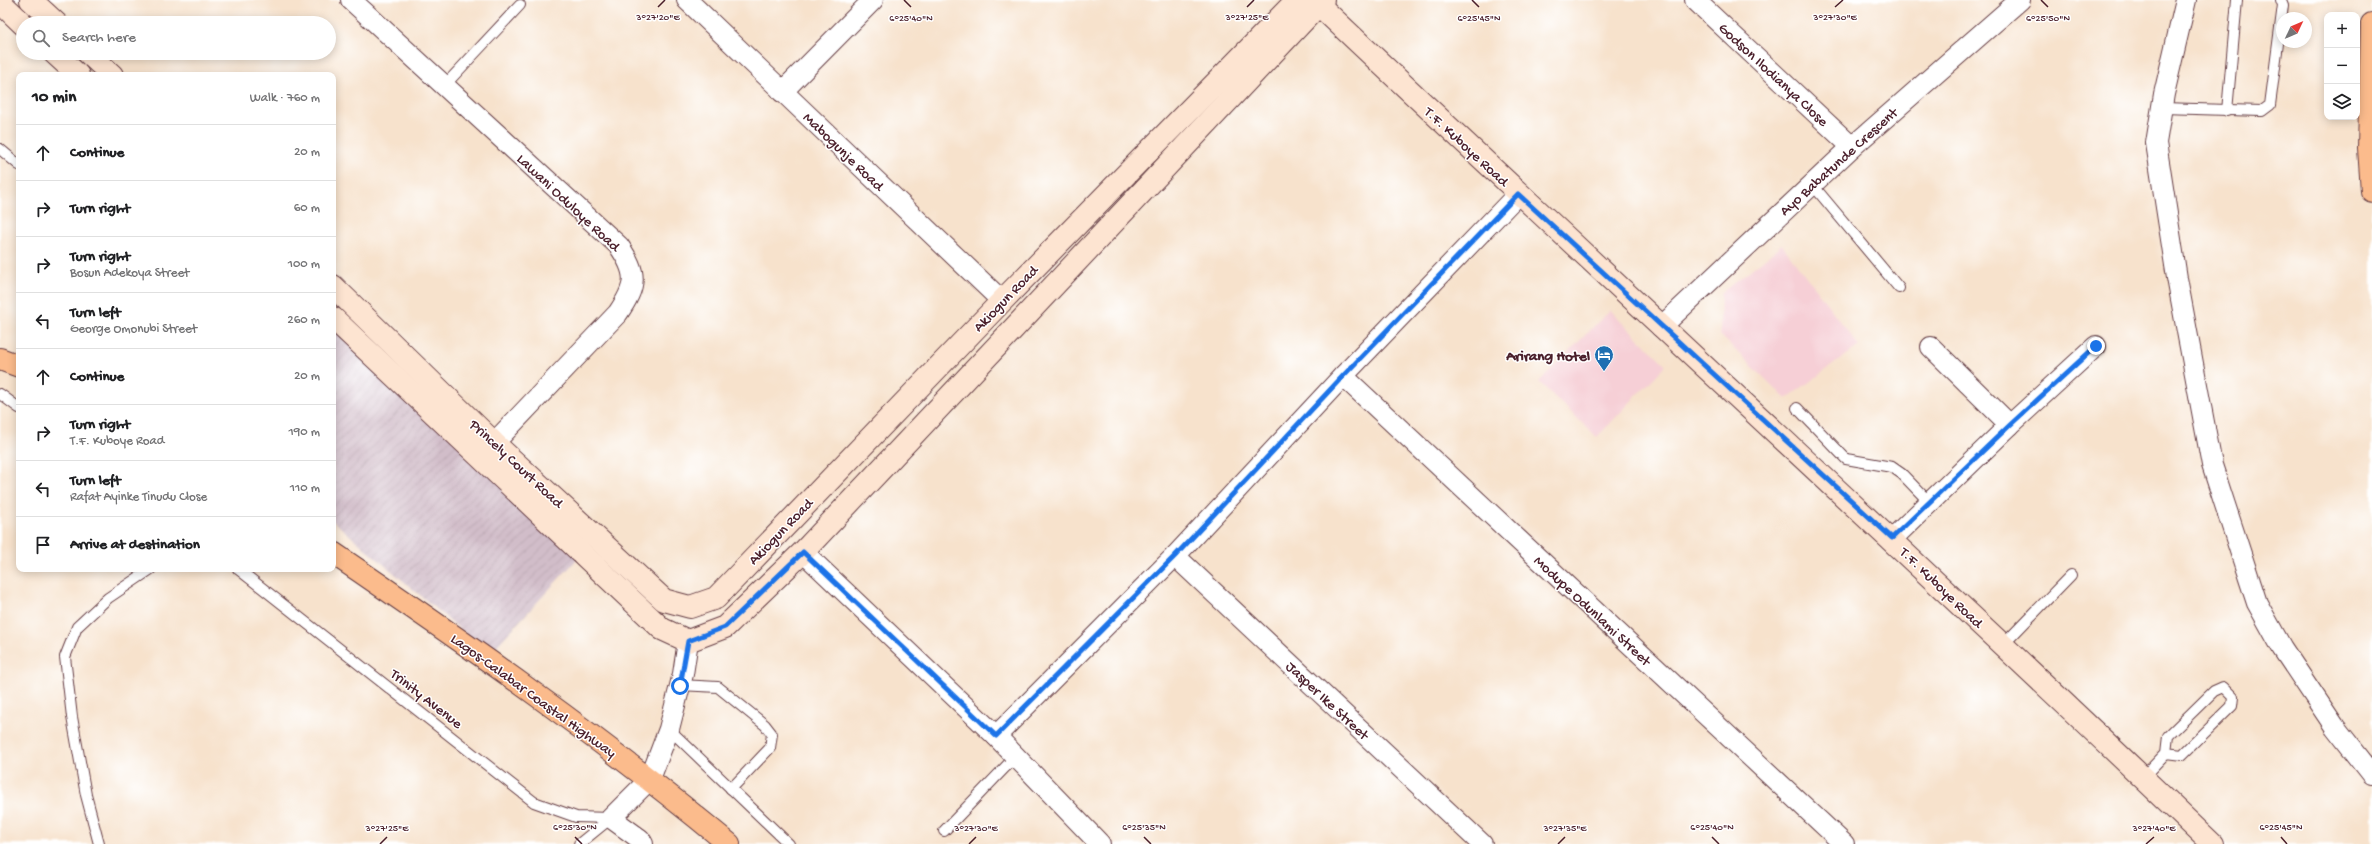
<!DOCTYPE html>
<html lang="en">
<head>
<meta charset="utf-8">
<style>
  :root { --surface:#fff; --page:#f6f6f6; --text:#202124; --muted:#757577; --line:#e0e0e0 }
  body { margin:0; font-family:"Gochi Hand",sans-serif; background:var(--page); color:var(--text) }
  .controls { position:absolute; right:12px; top:12px; display:grid; overflow:hidden; border-radius:8px; box-shadow:0 2px 10px #0003 }
  .controls button { width:36px; height:36px; display:grid; place-items:center; padding:0; border:0; border-bottom:1px solid var(--line); background:var(--surface); color:var(--text); font:20px sans-serif }
  .compass { position:absolute; left:2276px; top:12px; width:36px; height:36px; border-radius:50%; background:var(--surface); box-shadow:0 2px 10px #0003; rotate:46deg }
  .stop { position:absolute; width:12px; height:12px; margin:-9px; border:3px solid #1a73e8; border-radius:50%; background:#fff }
  .stop.end { background:#1a73e8; border-color:#fff; box-shadow:0 1px 4px #0008 }
  .list { margin:0; padding:0; list-style:none }
  h2 { display:flex; justify-content:space-between; align-items:center; height:52px; margin:0; padding:0 16px; font-size:17px }
  h2 small { font-size:13px; font-weight:400; color:var(--muted) }
  .list li { display:grid; grid-template-columns:26px 1fr auto; gap:12px; align-items:center; box-sizing:border-box; height:56px; padding:0 16px; border-top:1px solid var(--line) }
  .list b { display:block; font-size:15px; white-space:nowrap }
  .list p { margin:0; font-size:13px; white-space:nowrap; color:var(--muted) }
  .list em { font-size:13px; font-style:normal; color:var(--muted) }
  .icon { flex:none; width:22px; height:22px; fill:none; stroke:currentColor; stroke-width:2; stroke-linecap:round; stroke-linejoin:round }
  .map { position:relative; flex:none; width:2372px; height:844px; overflow:hidden }
  .search { position:absolute; background:var(--surface); box-shadow:0 2px 10px #0003; left:16px; top:16px; width:320px; height:44px; display:flex; align-items:center; gap:10px; box-sizing:border-box; padding:0 14px; border-radius:22px; color:var(--muted); font-size:15px }
  .panel { position:absolute; background:var(--surface); box-shadow:0 2px 10px #0003; left:16px; top:72px; width:320px; height:500px; border-radius:8px }
  .map>svg:first-child { display:block }
  .built { fill:#f6cfd6 }
  .industrial { fill:url(#industrial-furrows) }
  .lines { fill:none; stroke-linecap:round; stroke-linejoin:round }
  .lane-casing { stroke:#643c43; stroke-width:12 }
  .street-casing { stroke:#643c43; stroke-width:22 }
  .secondary-casing { stroke:#643c43; stroke-width:24 }
  .highway-casing { stroke:#643c43; stroke-width:24 }
  .lane { stroke:#fff; stroke-width:10 }
  .street { stroke:#fff; stroke-width:20 }
  .secondary { stroke:#fde4d1; stroke-width:22 }
  .highway { stroke:#fbbb8c; stroke-width:22 }
  .route { stroke:#1a73e8; stroke-width:5 }
  .ticks { fill:none; stroke:#4a1f2b; stroke-width:1.5 }
  .labels { text-anchor:middle; stroke-width:3; stroke-linejoin:round; paint-order:stroke }
  .street-label { font-size:15px; fill:#4a1f2b; stroke:#fff }
  .poi-label { font-size:15px; font-weight:bold; fill:#4a1f2b; stroke:#fff; text-anchor:end }
  .ticks-label { font-size:10px; text-anchor:middle; fill:#4a1f2b; stroke:#fff; stroke-width:3; stroke-linejoin:round; paint-order:stroke }
</style>
</head>
<body>
<div class="map">
<svg width="2372" height="844" viewBox="0 0 2372 844">
  <defs>
    <pattern id="industrial-furrows" width="10" height="10" patternUnits="userSpaceOnUse"><rect width="10" height="10" fill="#d1bdc9"/><path d="M-1 1l2-2M0 10L10 0M9 11l2-2" fill="none" stroke="#b5a2ad"/></pattern>
  </defs>
  <rect width="100%" height="100%" fill="#fff"/>
  <filter id="ink" filterUnits="userSpaceOnUse"><feTurbulence type="fractalNoise" baseFrequency=".025" numOctaves="2"/><feDisplacementMap in="SourceGraphic" scale="8" xChannelSelector="R" yChannelSelector="G"/><feConvolveMatrix kernelMatrix="1 2 1 2 8 2 1 2 1" color-interpolation-filters="sRGB"/></filter>
  <filter id="wash" filterUnits="userSpaceOnUse"><feTurbulence type="fractalNoise" baseFrequency=".012" numOctaves="4" result="noise"/><feDisplacementMap in="SourceGraphic" scale="16" xChannelSelector="R" yChannelSelector="G"/><feGaussianBlur stdDeviation="0.9" result="paint"/><feColorMatrix in="noise" values="0 0 0 0 0 0 0 0 0 0 0 0 0 0 0 0 0 1.4 0 .05"/><feComposite in="paint" operator="in"/></filter>
  <g filter="url(#wash)">
    <rect width="100%" height="100%" fill="#f7e2cc"/>
    <g class="built">
      <path d="M1782,245L1859,346L1786,399L1720,335L1721,293Z"/>
      <path d="M1610,310L1666,365L1597,437L1539,382Z"/>
    </g>
    <path class="industrial" d="M333,327L580,556L489,654L333,521Z"/>
  </g>
  <g filter="url(#ink)">
    <g class="lines">
      <g class="lane-casing">
        <g id="lane">
          <path d="M445,85L520,5"/>
          <path d="M2162,108L2262,111L2270,105L2283,5L2281,0"/>
          <path d="M2227,111L2237,0"/>
          <path d="M0,149L19,165"/>
          <path d="M1812,184L1899,288"/>
          <path d="M0,394L19,408"/>
          <path d="M1797,408L1846,459L1892,467L1902,474L1929,502"/>
          <path d="M238,569L534,802L576,817L611,818"/>
          <path d="M2003,645L2071,575"/>
          <path d="M680,685L718,687L765,725L772,734L770,748L731,789"/>
          <path d="M669,729L789,844"/>
          <path d="M2143,777L2166,753L2168,736L2214,691L2223,687L2233,697L2232,706L2182,755L2166,753"/>
          <path d="M944,831L1015,757"/>
          <path d="M99,844L86,795L72,717L65,657L77,627L108,598L151,569"/>
          <path d="M579,844L611,818"/>
        </g>
      </g>
      <g class="street-casing">
        <g id="street">
          <path d="M351,0L619,246C638,274 637,285 618,313L494,443"/>
          <path d="M687,0L1002,301"/>
          <path d="M1695,0L1852,147"/>
          <path d="M2186,0L2164,94L2156,143L2177,278L2212,465L2257,603L2282,648L2335,727L2372,774"/>
          <path d="M782,92L873,0"/>
          <path d="M1661,327L1852,147L2020,0"/>
          <path d="M1931,347L2010,425"/>
          <path d="M1343,376L1844,844"/>
          <path d="M1892,539L2010,425L2096,346"/>
          <path d="M803,552L996,736L1100,844"/>
          <path d="M1175,556L1482,844"/>
          <path d="M996,736L1175,556L1343,376L1518,194"/>
          <path d="M643,844L640,839L611,818L650,779L669,729L683,674L688,641"/>
        </g>
      </g>
      <g class="secondary-casing">
        <g id="secondary">
          <path d="M31,0L56,23"/>
          <path d="M0,2L23,24"/>
          <path d="M1319,5C1615,286 1918,561 2212,844"/>
          <path d="M54,53L78,75"/>
          <path d="M88,53L112,75"/>
          <path d="M333,286L494,443L664,600L690,607L716,598L1002,301L1297,0"/>
          <path d="M333,318L662,629L688,641L725,627L803,552L1323,0"/>
        </g>
      </g>
      <g class="highway-casing">
        <g id="highway">
          <path d="M2372,24L2369,148L2372,191"/>
          <path d="M0,359L19,366"/>
          <path d="M333,553C468,645 603,739 729,844"/>
        </g>
      </g>
      <use href="#lane" class="lane"/>
      <use href="#street" class="street"/>
      <use href="#secondary" class="secondary"/>
      <use href="#highway" class="highway"/>
    </g>
  </g>
  <g class="lines" filter="url(#ink)">
    <path class="route" d="M680,686L688,641L725,627L803,552L996,736L1175,556L1343,376L1518,194L1892,538L2010,425L2096,346"/>
  </g>
  <path class="ticks" d="M904,0L911,7M1472,0L1479,7M2041,0L2048,7M658,7L665,0M1247,7L1254,0M1835,7L1843,0M575,837L582,844M1144,837L1151,844M1712,837L1719,844M2281,837L2287,844M380,844L387,837M969,844L976,837M1558,844L1565,837M2146,844L2154,837"/>
  <defs>
    <g id="hotel-pin" transform="scale(1)"><path d="M0 17L-7.5 6A9.5 9.5 0 1 1 7.5 6Z" fill="#1f6fb2" stroke="#fff"/><path d="M-6-4.5h1.5V1H6V5H4.5V3h-9V5H-6ZM-4 0a1.8 1.8 0 1 1 3.6 0ZM.5 0V-2.5h3Q6-2.5 6 0Z" fill="#fff"/></g>
  </defs>
  <g fill-rule="evenodd">
    <use href="#hotel-pin" x="1604" y="355"/>
  </g>
  <g class="labels">
    <g class="street-label">
      <text transform="translate(1774 74) rotate(43)" y="5">Godson Ilodianya Close</text>
      <text transform="translate(1467 146) rotate(43)" y="5">T.F. Kuboye Road</text>
      <text transform="translate(844 151) rotate(44)" y="5">Mabogunje Road</text>
      <text transform="translate(1838 161) rotate(-42)" y="5">Ayo Babatunde Crescent</text>
      <text transform="translate(569 202) rotate(43)" y="5">Lawani Oduloye Road</text>
      <text transform="translate(1005 298) rotate(-46)" y="5">Akiogun Road</text>
      <text transform="translate(517 463) rotate(43)" y="5">Princely Court Road</text>
      <text transform="translate(780 531) rotate(-46)" y="5">Akiogun Road</text>
      <text transform="translate(1942 587) rotate(44)" y="5">T.F. Kuboye Road</text>
      <text transform="translate(1593 610) rotate(43)" y="5">Modupe Odunlami Street</text>
      <text transform="translate(534 695) rotate(36)" y="5">Lagos-Calabar Coastal Highway</text>
      <text transform="translate(427 698) rotate(38)" y="5">Trinity Avenue</text>
      <text transform="translate(1328 700) rotate(43)" y="5">Jasper Ike Street</text>
    </g>
    <g class="poi-label">
      <text x="1590" y="360">Arirang Hotel</text>
    </g>
  </g>
  <g class="ticks-label">
    <text x="658" y="20">3°27'20"E</text>
    <text x="1247" y="20">3°27'25"E</text>
    <text x="1835" y="20">3°27'30"E</text>
    <text x="1479" y="21">6°25'45"N</text>
    <text x="911" y="21">6°25'40"N</text>
    <text x="2048" y="21">6°25'50"N</text>
    <text x="575" y="830">6°25'30"N</text>
    <text x="1144" y="830">6°25'35"N</text>
    <text x="1712" y="830">6°25'40"N</text>
    <text x="2281" y="830">6°25'45"N</text>
    <text x="387" y="831">3°27'25"E</text>
    <text x="976" y="831">3°27'30"E</text>
    <text x="1565" y="831">3°27'35"E</text>
    <text x="2154" y="831">3°27'40"E</text>
  </g>
</svg>
<div class="controls">
<button>+</button>
<button>−</button>
<button><svg class="icon" aria-label="layers" viewBox="0 0 24 24"><path d="M12 4l9 5-9 5-9-5zM3 14l9 5 9-5"/></svg></button>
</div>
<svg class="compass" viewBox="-18 -18 36 36"><path d="M0-13l5 13h-10z" fill="#e53935"/><path d="M0 13l5-13h-10z" fill="#757577"/></svg>
<div class="stop" style="left:680px;top:686px"></div>
<div class="stop end" style="left:2096px;top:346px"></div>
<div class="search"><svg class="icon" aria-label="search" viewBox="0 0 24 24"><circle cx="10" cy="10" r="6"/><path d="M15 15l6 6"/></svg>Search here</div>
<section class="panel">
<h2>10 min<small>Walk · 760 m</small></h2>
<ul class="list">
<li><svg class="icon" aria-label="ahead" viewBox="0 0 24 24"><path d="M12 20V5M6 11l6-6 6 6"/></svg><div><b>Continue</b></div><em>20 m</em></li>
<li><svg class="icon" aria-label="right" viewBox="0 0 24 24"><path d="M7 20v-9h11M14 6l5 5-5 5"/></svg><div><b>Turn right</b></div><em>60 m</em></li>
<li><svg class="icon" aria-label="right" viewBox="0 0 24 24"><path d="M7 20v-9h11M14 6l5 5-5 5"/></svg><div><b>Turn right</b><p>Bosun Adekoya Street</p></div><em>100 m</em></li>
<li><svg class="icon" aria-label="left" viewBox="0 0 24 24"><path d="M17 20v-9H6M10 6l-5 5 5 5"/></svg><div><b>Turn left</b><p>George Omonubi Street</p></div><em>260 m</em></li>
<li><svg class="icon" aria-label="ahead" viewBox="0 0 24 24"><path d="M12 20V5M6 11l6-6 6 6"/></svg><div><b>Continue</b></div><em>20 m</em></li>
<li><svg class="icon" aria-label="right" viewBox="0 0 24 24"><path d="M7 20v-9h11M14 6l5 5-5 5"/></svg><div><b>Turn right</b><p>T.F. Kuboye Road</p></div><em>190 m</em></li>
<li><svg class="icon" aria-label="left" viewBox="0 0 24 24"><path d="M17 20v-9H6M10 6l-5 5 5 5"/></svg><div><b>Turn left</b><p>Rafat Ayinke Tinudu Close</p></div><em>110 m</em></li>
<li><svg class="icon" aria-label="arrive" viewBox="0 0 24 24"><path d="M6 21V4h12l-3 4 3 4H6"/></svg><div><b>Arrive at destination</b></div></li>
</ul>
</section>
</div>
</body>
</html>
